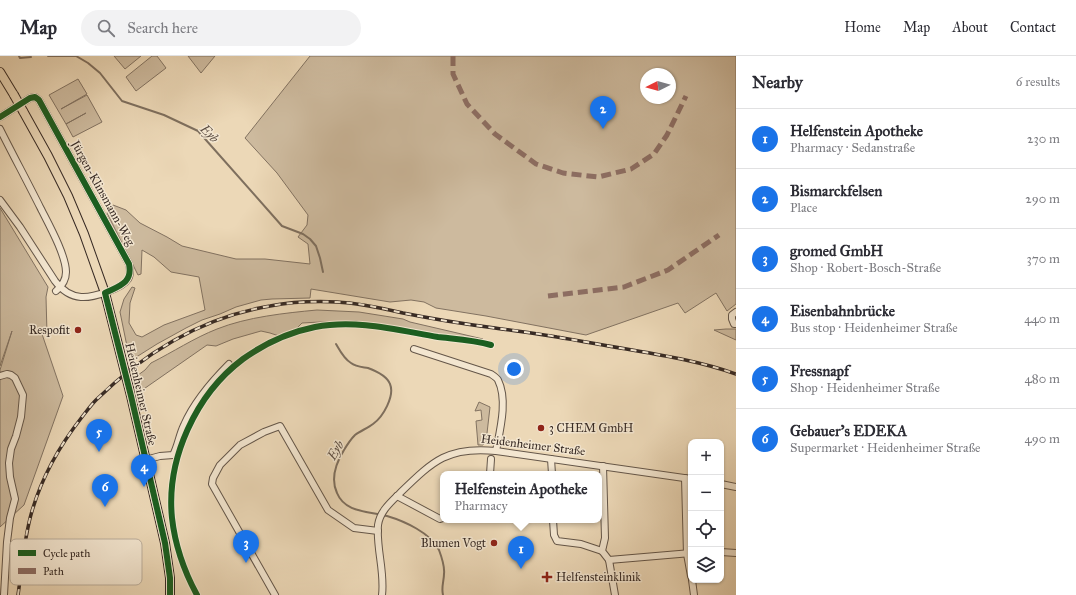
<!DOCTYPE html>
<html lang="en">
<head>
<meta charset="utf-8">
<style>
  :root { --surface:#fff; --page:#f2f2f3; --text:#2b2b33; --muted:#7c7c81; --line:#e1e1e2; --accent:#1a73e8 }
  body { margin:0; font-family:"IM FELL Great Primer",serif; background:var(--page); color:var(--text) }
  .controls { position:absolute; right:12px; bottom:12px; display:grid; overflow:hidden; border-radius:8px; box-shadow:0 1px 3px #0004 }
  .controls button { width:36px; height:36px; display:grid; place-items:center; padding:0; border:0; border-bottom:1px solid var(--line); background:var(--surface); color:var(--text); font:20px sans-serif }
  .compass { position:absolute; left:640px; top:12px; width:36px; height:36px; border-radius:50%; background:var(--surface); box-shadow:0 1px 3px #0004; rotate:264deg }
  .you { position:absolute; left:514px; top:313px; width:14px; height:14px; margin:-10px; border:3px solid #fff; border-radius:50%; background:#1a73e8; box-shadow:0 0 0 6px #1a73e833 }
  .badge { display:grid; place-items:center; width:26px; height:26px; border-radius:50%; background:var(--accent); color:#fff; font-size:13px; font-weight:700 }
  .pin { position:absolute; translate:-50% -33px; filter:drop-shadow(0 1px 2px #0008) }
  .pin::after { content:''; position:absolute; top:21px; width:14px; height:12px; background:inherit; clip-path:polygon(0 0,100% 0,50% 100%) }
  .popup { position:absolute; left:440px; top:415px; width:162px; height:52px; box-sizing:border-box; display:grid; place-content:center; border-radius:8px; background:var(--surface); filter:drop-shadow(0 1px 3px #0005); font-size:13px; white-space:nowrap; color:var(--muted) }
  .popup b { font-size:15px; color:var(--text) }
  .popup::after { content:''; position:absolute; left:50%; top:100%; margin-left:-8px; border:8px solid transparent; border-top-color:var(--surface) }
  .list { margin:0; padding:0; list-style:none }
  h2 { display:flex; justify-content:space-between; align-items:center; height:52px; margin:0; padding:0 16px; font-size:17px }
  h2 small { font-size:13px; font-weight:400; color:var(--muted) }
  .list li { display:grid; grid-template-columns:26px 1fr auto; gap:12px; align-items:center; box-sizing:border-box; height:60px; padding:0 16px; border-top:1px solid var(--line) }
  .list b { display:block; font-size:15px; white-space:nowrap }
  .list p { margin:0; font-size:13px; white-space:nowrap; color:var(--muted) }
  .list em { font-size:13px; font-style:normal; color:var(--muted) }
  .icon { flex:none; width:22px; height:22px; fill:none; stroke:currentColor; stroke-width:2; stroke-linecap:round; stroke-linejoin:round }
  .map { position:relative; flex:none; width:736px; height:539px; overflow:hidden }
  header { display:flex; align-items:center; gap:24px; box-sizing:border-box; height:56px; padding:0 20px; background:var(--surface); border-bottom:1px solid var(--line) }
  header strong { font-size:19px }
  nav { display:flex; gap:22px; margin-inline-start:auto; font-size:14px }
  .search { width:280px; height:36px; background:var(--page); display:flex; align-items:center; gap:10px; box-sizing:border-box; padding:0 14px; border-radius:22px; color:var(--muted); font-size:15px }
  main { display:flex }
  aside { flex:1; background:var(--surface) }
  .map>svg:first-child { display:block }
  .green { fill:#cdba9e; stroke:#827261; fill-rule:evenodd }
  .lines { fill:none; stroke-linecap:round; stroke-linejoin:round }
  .stream { stroke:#7e6f5e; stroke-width:2 }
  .minor-casing { stroke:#645649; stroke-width:8 }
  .major-casing { stroke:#372a24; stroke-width:10 }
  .minor { stroke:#f3e6d0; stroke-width:6 }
  .major { stroke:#ecd8b7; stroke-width:8 }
  .rail-casing { stroke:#372a24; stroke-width:3.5 }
  .rail { stroke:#f3e6d0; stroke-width:2; stroke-dasharray:6; stroke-linecap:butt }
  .major-bridge-casing { stroke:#372a24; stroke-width:10; stroke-linecap:butt }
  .major-bridge { stroke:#ecd8b7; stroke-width:8 }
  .quiet { stroke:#8d6e63; stroke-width:5; stroke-dasharray:10 5; stroke-linecap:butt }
  .cycleway-casing { stroke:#f3e6d0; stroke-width:8 }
  .cycleway { stroke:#1b5e20; stroke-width:6 }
  .poi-dot { fill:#8f2418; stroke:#f3e6d0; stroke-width:1.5 }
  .labels { text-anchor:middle; stroke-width:3; stroke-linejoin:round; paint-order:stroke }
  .street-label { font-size:12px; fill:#372a24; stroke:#f3e6d0 }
  .poi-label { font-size:12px; fill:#372a24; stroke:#f3e6d0; text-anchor:end }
  .water-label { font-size:13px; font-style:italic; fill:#5b4c41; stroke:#f3e6d0 }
  .key { fill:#f3e6d0; stroke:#bbae9c; stroke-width:1 }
  .key-label { font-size:11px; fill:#372a24 }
</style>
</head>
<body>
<header>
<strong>Map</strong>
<div class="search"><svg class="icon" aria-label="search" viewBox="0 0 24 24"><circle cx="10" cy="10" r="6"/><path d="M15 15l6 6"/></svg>Search here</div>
<nav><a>Home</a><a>Map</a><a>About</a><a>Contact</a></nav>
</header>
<main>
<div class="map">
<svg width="736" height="539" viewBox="0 0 736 539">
  <rect width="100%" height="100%" fill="#ecd8b7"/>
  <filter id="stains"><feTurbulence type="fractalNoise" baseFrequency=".005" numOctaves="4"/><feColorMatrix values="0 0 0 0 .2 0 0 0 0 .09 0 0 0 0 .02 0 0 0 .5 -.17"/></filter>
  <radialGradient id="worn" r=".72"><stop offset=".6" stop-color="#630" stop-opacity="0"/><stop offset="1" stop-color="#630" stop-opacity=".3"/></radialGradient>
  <g class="green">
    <path d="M114,0H141L125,13Z"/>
    <path d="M152,0H157L166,12L136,35L126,21Z"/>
    <path d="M188,0H215L201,17Z"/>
    <path d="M310,0H736V248L727,255L716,237L685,257L678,247L586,279L486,260L436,252L424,246L411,244L390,246L311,233L310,242L272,243L261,244L236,251L220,258L202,264L186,272L157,288L130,305L120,256L124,243L132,231L135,232L130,247L129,267L136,279L142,281L164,269L205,254L199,221L171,216L154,201L142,194L141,218L138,219L107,157L113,149L126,154L140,167L167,181L182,190L236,203H265L310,208L308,188L298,181L307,169L308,159L277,117L245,82ZM646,18H670V42H646Z"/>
    <path d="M78,23L87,38L61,53L87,39L102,66L73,81L66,68L86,57L66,68L49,39Z"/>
    <path d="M0,152L48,231L46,241L47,278L36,277L42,278L63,340L24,449L0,471V314L12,275L0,310Z"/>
    <path d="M317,254L359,256L403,263L410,266L483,283L482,286L356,265L320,266L302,267L294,275L279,280L270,277L261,275L233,283L216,290L207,289L138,337L134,322L145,314L151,307C173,296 194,282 217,273C247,261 285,257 317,254Z"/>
    <path d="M726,273H736V284L714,274Z"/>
    <path d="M479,346L490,351L486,386L483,389H478L476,365L482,364L481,354L475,355Z"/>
  </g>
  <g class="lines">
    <g class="stream">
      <path d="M19,0L20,2L31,1"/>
      <path d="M48,0H76L88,7L100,17L122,45L164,59L198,75L282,170L303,178L310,183L316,190L320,202L323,216"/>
      <path d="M336,288C340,295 344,303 351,307C356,311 363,311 368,312C376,315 387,320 390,328C395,340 383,361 373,368C368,372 360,375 355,379C351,383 347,389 344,394C336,407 330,422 337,437C345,457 369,455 387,460C404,465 431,477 439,494C442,502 445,510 444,518C444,525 441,531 443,539"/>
    </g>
    <g class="minor-casing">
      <g id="minor">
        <path d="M0,61L30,42L35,41L39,44L129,208C130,213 131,219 128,223C122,233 92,242 81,241C70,240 61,233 55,225L20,171L0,144"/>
        <path d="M0,73C13,99 27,125 40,151C48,167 66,199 66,216C66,224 62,230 56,235"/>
        <path d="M736,256L732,259V263L734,268H736"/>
        <path d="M414,293L491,318C494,320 497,322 498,324C508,344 500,374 496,395"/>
        <path d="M0,320L7,318L11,319L15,322L23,339L21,361L16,380L11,393L9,407L10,421L15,443L10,462L7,486L4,539"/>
        <path d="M551,403L552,418"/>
        <path d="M145,404L160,400L173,399C178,390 179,379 184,369C194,346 211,326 229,308"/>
        <path d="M603,410L605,482L602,495L609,504L615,539"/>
        <path d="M490,418L491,403"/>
        <path d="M685,422L687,498L691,520"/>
        <path d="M721,428L736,431"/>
        <path d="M397,440L440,463L443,462"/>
        <path d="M553,464L554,479L557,485L581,488L602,495"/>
        <path d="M721,496L736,497"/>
        <path d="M609,504L691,497"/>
        <path d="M692,524L694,539"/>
        <path d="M275,539L212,428L213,422L220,409L240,389L264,376L280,370L328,454L354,472L378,475"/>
        <path d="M382,539C385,516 376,492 378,469C380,455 391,446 400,437C433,405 448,390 496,395L691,423"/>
      </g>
    </g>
    <g class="major-casing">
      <g id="major">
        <path d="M0,16L14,39"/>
        <path d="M23,55L48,100L68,140L84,178L105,237L131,340L165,487L170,522V539"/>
      </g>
    </g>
    <use href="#minor" class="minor"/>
    <use href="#major" class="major"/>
    <g class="rail-casing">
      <path id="rail" d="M18,539C22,511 24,482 32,455C42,421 60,389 82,361C86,356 91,349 96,344C144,297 203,261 270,250C291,246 315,245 337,246C359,247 381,252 403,257C433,263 464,268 495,272C516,275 536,277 557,281C582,285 607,290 632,294C667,300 702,306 736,318"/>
    </g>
    <use href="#rail" class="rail"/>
    <g class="major-bridge-casing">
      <path id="major-bridge" d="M14,39L23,55"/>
    </g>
    <use href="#major-bridge" class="major-bridge"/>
    <g class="quiet">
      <path d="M453,0V18L467,48L495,78L536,108L563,117L598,121L631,113L654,98L667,79L686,40"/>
      <path d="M548,240L624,231L668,214L719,179"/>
    </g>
    <g class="cycleway-casing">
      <g id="cycleway">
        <path d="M0,61L30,42L35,41L39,44L129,208C133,227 119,230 105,237L131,340L165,487L170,522V539"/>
        <path d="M197,539C184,515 175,489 172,462C166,403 196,338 243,303C264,288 290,276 315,271C356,263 397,274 438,281C455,283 474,284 491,289"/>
      </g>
    </g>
    <use href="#cycleway" class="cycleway"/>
  </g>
  <g class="poi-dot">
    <circle cx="78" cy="274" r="4"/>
    <circle cx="541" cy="372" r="4"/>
    <circle cx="494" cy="487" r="4"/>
    <path d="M545 515h4v4h4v4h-4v4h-4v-4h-4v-4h4z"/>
  </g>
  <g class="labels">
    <g class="street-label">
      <text transform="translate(103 137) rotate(61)" y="4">Jürgen-Klinsmann-Weg</text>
      <text transform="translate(141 338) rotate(77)" y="4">Heidenheimer Straße</text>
      <text transform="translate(533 389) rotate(7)" y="4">Heidenheimer Straße</text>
    </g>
    <g class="poi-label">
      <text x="70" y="278">Respofit</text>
      <text x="549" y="376" text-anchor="start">3 CHEM GmbH</text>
      <text x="486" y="491">Blumen Vogt</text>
      <text x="556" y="525" text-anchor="start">Helfensteinklinik</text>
    </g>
    <g class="water-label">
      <text transform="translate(210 77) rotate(44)" y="5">Eyb</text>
      <text transform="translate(335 394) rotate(-61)" y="5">Eyb</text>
    </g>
  </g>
  <rect x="10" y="483" width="132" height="46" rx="6" class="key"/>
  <rect x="18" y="494" width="18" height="6" fill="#1b5e20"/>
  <rect x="18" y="512" width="18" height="6" fill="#8d6e63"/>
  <g class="key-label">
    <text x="43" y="501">Cycle path</text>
    <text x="43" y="519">Path</text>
  </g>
  <rect width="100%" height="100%" filter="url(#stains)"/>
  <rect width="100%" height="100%" fill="url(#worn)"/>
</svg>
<div class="controls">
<button>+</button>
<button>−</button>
<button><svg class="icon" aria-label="locate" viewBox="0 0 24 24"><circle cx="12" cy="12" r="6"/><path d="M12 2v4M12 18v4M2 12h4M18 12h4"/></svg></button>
<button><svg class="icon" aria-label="layers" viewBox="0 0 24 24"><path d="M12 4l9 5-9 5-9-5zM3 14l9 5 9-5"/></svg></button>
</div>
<svg class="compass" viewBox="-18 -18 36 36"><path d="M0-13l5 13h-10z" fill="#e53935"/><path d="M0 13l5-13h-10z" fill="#7c7c81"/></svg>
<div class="you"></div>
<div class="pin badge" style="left:521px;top:513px">1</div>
<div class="popup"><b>Helfenstein Apotheke</b>Pharmacy</div>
<div class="pin badge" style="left:603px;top:73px">2</div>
<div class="pin badge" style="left:246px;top:507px">3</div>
<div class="pin badge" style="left:144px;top:431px">4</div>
<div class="pin badge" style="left:99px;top:396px">5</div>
<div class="pin badge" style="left:105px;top:451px">6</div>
</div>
<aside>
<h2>Nearby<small>6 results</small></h2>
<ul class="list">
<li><span class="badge">1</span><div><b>Helfenstein Apotheke</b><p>Pharmacy · Sedanstraße</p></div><em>230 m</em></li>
<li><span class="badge">2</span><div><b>Bismarckfelsen</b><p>Place</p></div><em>290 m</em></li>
<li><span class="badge">3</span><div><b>gromed GmbH</b><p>Shop · Robert-Bosch-Straße</p></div><em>370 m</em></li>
<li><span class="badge">4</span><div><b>Eisenbahnbrücke</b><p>Bus stop · Heidenheimer Straße</p></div><em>440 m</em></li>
<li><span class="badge">5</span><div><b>Fressnapf</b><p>Shop · Heidenheimer Straße</p></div><em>480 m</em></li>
<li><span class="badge">6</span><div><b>Gebauer's EDEKA</b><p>Supermarket · Heidenheimer Straße</p></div><em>490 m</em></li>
</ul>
</aside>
</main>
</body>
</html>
